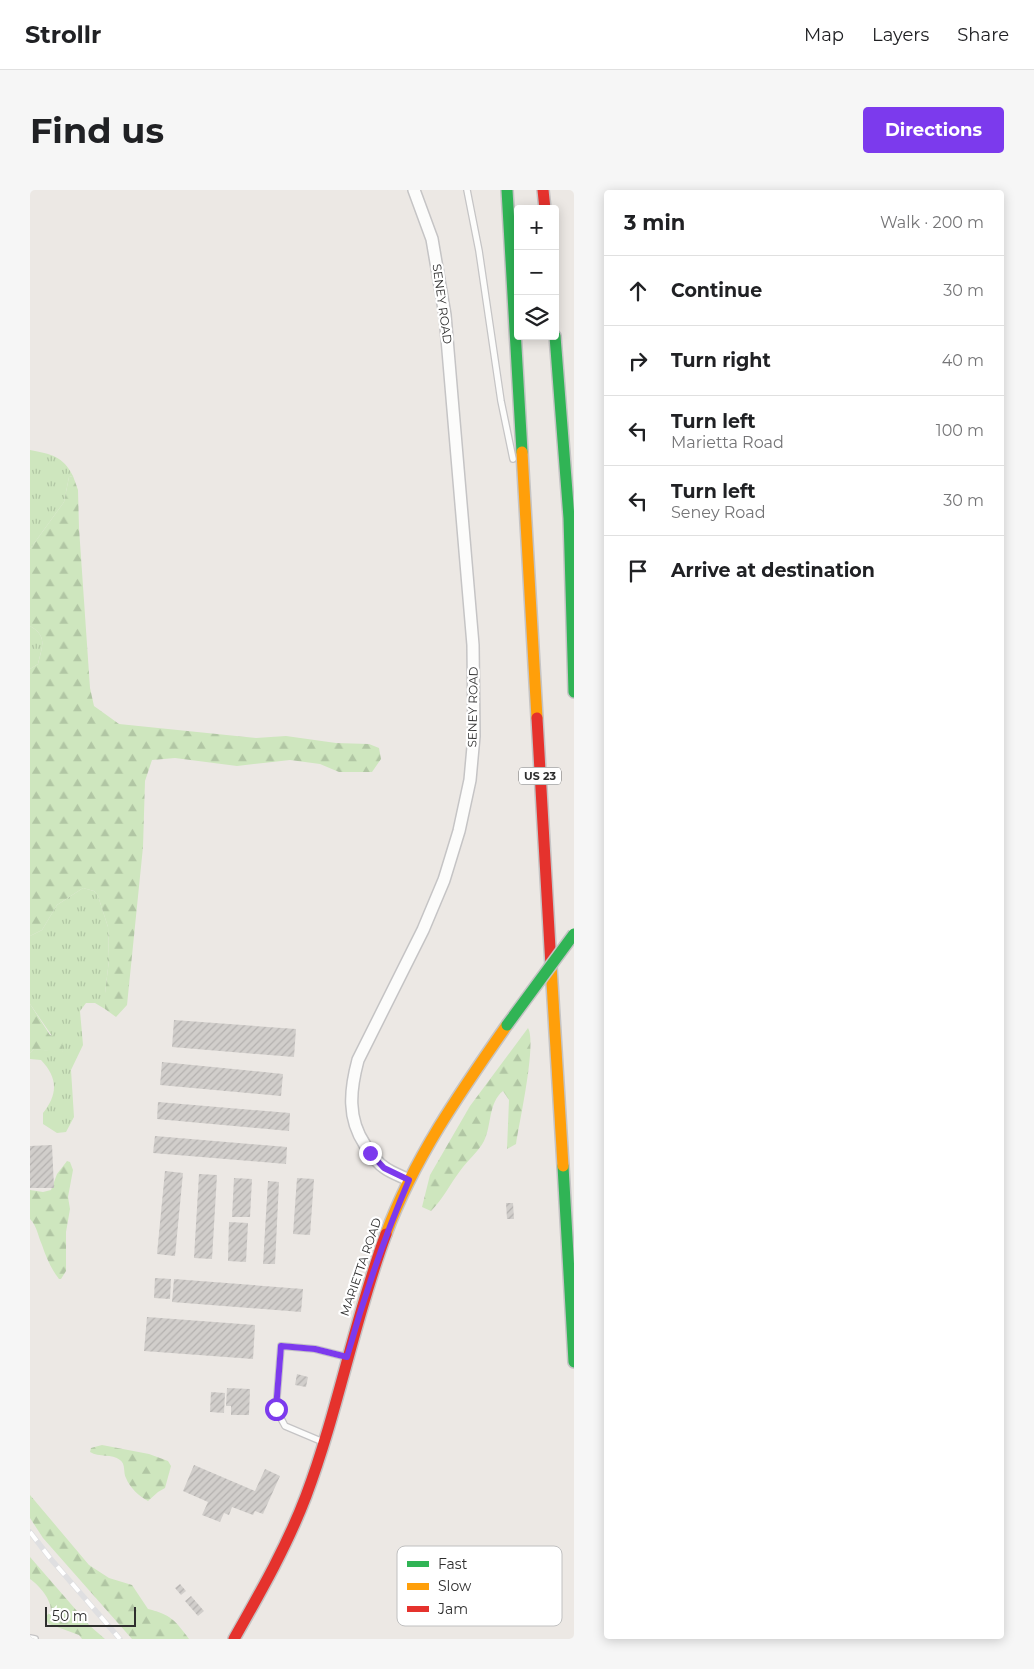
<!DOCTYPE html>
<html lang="en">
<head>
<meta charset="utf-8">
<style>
  :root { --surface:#fff; --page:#f6f6f6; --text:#202124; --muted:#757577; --line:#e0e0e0; --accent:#7c3aed }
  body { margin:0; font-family:Montserrat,sans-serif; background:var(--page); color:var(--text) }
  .controls { position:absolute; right:15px; top:15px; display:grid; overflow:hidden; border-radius:5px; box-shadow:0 2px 12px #0003 }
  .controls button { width:45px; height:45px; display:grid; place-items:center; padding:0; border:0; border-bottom:1px solid var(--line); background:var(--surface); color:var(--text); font:25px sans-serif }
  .scale { position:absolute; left:15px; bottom:12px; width:91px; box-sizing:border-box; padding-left:5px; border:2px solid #2e2e2e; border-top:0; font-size:14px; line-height:18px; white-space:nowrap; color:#2e2e2e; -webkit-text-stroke:4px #fff; paint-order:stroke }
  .stop { position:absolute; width:15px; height:15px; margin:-11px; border:4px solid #7c3aed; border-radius:50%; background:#fff }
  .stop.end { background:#7c3aed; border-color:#fff; box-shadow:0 1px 5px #0008 }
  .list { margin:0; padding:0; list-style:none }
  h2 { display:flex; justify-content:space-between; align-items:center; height:65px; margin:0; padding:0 20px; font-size:21px }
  h2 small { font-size:16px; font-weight:400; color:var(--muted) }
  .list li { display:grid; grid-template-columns:32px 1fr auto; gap:15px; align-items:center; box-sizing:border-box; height:70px; padding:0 20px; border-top:1px solid var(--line) }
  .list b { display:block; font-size:19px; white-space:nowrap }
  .list p { margin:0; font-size:16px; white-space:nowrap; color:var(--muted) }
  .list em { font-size:16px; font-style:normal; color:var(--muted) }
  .icon { flex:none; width:28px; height:28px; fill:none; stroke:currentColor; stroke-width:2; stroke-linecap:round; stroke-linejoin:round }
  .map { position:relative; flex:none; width:544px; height:1449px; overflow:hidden; border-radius:5px }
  header { display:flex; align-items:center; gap:30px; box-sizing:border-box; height:70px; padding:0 25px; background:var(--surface); border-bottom:1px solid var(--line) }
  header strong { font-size:24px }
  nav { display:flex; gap:28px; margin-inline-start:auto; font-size:18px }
  .intro { display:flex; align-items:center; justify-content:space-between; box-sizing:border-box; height:120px; padding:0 30px }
  h1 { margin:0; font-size:35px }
  .button { padding:12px 22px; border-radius:5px; background:var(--accent); color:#fff; font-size:18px; font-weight:700 }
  main { display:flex; gap:30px; padding:0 30px }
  aside { flex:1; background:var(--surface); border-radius:5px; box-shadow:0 2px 12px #0003 }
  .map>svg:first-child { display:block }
  .grass { fill:url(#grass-tufts) }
  .forest { fill:url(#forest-firs) }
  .building { fill:url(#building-hatch) }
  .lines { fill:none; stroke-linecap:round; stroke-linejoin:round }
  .lane-casing { stroke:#c5c4c5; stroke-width:8 }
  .street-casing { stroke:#c5c4c5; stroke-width:14 }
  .fast-casing { stroke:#c5c4c5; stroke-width:14 }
  .slow-casing { stroke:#c5c4c5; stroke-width:14 }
  .jam-casing { stroke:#c5c4c5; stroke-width:14 }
  .lane { stroke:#fcfcfb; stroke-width:5.5 }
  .street { stroke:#fcfcfb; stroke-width:11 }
  .fast { stroke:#30b455; stroke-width:11 }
  .slow { stroke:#ff9f0a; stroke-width:11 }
  .jam { stroke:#e5322d; stroke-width:11 }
  .rail-casing { stroke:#dfdfe1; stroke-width:5.5 }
  .rail { stroke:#fff; stroke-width:4; stroke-dasharray:11; stroke-linecap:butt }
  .fast-bridge-casing { stroke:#c5c4c5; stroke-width:14; stroke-linecap:butt }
  .fast-bridge { stroke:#30b455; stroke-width:11 }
  .route { stroke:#7c3aed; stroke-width:6 }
  .labels { text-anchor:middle; stroke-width:4.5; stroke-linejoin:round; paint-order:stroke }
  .shield { fill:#fff; stroke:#6d6d6d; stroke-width:1 }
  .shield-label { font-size:11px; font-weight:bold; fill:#2e2e2e }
  .street-label { font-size:12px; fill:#2e2e2e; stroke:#fff }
  .key { fill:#fff; stroke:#c0c0c0; stroke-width:1 }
  .key-label { font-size:14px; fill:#2e2e2e }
</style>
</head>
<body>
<header>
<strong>Strollr</strong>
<nav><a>Map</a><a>Layers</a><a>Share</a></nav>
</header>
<div class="intro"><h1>Find us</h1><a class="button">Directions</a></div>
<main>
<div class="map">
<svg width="544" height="1449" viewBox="0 0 544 1449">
  <defs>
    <pattern id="grass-tufts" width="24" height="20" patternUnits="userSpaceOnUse" patternTransform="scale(1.25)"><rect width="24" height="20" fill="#cee6be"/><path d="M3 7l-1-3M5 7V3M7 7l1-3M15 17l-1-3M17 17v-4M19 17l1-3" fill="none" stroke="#b1c6a4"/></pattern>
    <pattern id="forest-firs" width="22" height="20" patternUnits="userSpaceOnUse" patternTransform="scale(1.25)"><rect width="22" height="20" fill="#cee6be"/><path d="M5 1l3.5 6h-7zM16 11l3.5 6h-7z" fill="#b1c6a4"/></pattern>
    <pattern id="building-hatch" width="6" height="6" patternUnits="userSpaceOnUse" patternTransform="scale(1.25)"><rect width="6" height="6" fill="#d1cecb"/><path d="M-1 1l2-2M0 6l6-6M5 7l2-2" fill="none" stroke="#b4b1af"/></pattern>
  </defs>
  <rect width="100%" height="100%" fill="#ece8e4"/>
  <g class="grass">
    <path d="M0,260C21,264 33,266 43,286L39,287L34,312L0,359Z"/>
    <path d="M0,436C18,446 12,457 8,474L0,479Z"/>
    <path d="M53,698L64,701L68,706L78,737L79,770L75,803V819L65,813H56L50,821L53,855L41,880L44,927L36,942L27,943L13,934V923C28,904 28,888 11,870L0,869V863L4,859L33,862L0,814V746L12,740L27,715Z"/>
  </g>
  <g class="forest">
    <path d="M43,286L48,300L49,338L60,498L64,516L89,534L226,548L256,546L306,553L339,554L349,558L351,569L342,582H309L290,574L260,570L207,576L145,568L122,570L115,591L113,657L97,815L86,827L75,819V803L79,770L78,737L68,706L64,701L53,698L27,715L12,740L0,746V479L8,474C12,457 18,446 0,436V359L34,312L39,287Z"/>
    <path d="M0,814L20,845L32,849L33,863L4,859L0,863Z"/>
    <path d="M498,838C507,853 489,933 486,954L477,959L479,910L473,901C458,913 462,935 454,951C449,961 437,971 430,981C420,994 413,1009 401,1021L392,1017L400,985L440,916Z"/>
    <path d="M37,971L40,972L43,980L38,1007L40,1019L36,1042V1081L31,1089H29C21,1079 16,1067 12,1055C8,1046 7,1036 0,1029V1000L13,1002L21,1000L27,984Z"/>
    <path d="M72,1255L119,1264L138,1271L141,1276L135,1298L128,1302L118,1311C109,1306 100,1298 96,1288C93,1283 96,1274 90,1270C82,1263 69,1268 60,1262L61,1258Z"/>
    <path d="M0,1305L59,1375L79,1388L102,1395L118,1419C141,1425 145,1430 159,1449H102L13,1348L0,1328Z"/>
    <path d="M0,1367L60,1436L75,1449H52L49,1445L19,1434L16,1430L17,1425L21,1422C22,1410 9,1395 0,1389Z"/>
  </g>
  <g class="building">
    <path d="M144,830L266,839L264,867L142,857Z"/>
    <path d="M132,872L253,884L251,906L130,895Z"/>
    <path d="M128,912L260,923L259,941L127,929Z"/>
    <path d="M125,946L257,957L256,974L123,963Z"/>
    <path d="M22,955L24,998H0V956Z"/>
    <path d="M135,981L153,983L145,1066L127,1064Z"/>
    <path d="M169,984L187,985L182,1069L164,1068Z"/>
    <path d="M204,988L222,989L220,1027H202Z"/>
    <path d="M267,988L284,989L280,1045L263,1044Z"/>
    <path d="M238,991L249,992L245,1074H233Z"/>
    <path d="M476,1013H483L484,1029H477Z"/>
    <path d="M199,1032L218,1033L216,1072L198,1071Z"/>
    <path d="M125,1088L141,1089L140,1109L124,1108Z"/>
    <path d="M144,1089L273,1099L271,1122L142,1112Z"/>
    <path d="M117,1127L225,1135L223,1169L114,1161Z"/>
    <path d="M267,1184L278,1187L276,1197L265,1195Z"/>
    <path d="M197,1198L220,1199L219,1225H201V1216H196Z"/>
    <path d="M181,1202L195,1203L194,1223L180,1222Z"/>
    <path d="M164,1275L225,1301L235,1279L250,1286L233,1324L225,1321L223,1325L202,1317L199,1325L194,1323L190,1332L172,1325L178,1312L153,1301Z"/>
    <path d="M150,1394L156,1401L151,1405L145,1398Z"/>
    <path d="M161,1406L174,1421L168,1426L155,1411Z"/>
  </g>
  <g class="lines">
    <g class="lane-casing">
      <g id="lane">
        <path d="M437,0L449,61L471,211L483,269"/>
        <path d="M293,1252L255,1236L246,1219L251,1156L285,1159L317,1167"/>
        <path d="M0,1448L5,1449"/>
      </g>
    </g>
    <g class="street-casing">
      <path id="street" d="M379,990C371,986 362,983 355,978C347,973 340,963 335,955C317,928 320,900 328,870L393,740L414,690L429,641L440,590L444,546L443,455L415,125L402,49L384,0"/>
    </g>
    <g class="fast-casing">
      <g id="fast">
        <path d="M477,0L492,262"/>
        <path d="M525,146L539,328L544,502"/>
        <path d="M533,976L544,1172"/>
      </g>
    </g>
    <g class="slow-casing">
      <g id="slow">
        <path d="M492,262L507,528"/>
        <path d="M521,776L533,976"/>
        <path d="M356,1044C384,968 431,901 477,835"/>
      </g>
    </g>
    <g class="jam-casing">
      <g id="jam">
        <path d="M513,0L515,19"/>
        <path d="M507,528L521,776"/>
        <path d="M204,1449C230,1403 257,1356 276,1306C308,1221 324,1130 356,1044"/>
      </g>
    </g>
    <use href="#lane" class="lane"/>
    <use href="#street" class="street"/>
    <use href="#fast" class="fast"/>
    <use href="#slow" class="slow"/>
    <use href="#jam" class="jam"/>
    <g class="rail-casing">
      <path id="rail" d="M0,1342L20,1368L90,1449"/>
    </g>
    <use href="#rail" class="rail"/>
    <g class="fast-bridge-casing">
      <path id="fast-bridge" d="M477,835L544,744"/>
    </g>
    <use href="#fast-bridge" class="fast-bridge"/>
  </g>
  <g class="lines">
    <path class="route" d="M246,1219L251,1156L285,1159L317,1167C334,1106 354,1048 379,990L354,978L340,963"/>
  </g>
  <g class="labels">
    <rect class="shield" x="489" y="577.5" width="42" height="17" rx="4"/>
    <g class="shield-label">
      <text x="510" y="590">US 23</text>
    </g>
    <g class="street-label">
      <text transform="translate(412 114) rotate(82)" y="4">SENEY ROAD</text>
      <text transform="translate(443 517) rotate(-89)" y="4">SENEY ROAD</text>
      <text transform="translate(331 1077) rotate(-71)" y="4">MARIETTA ROAD</text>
    </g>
  </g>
  <rect x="367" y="1356" width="165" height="80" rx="8" class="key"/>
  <rect x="377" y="1371" width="22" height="6" fill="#30b455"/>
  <rect x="377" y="1393" width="22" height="7" fill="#ff9f0a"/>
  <rect x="377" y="1416" width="22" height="6" fill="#e5322d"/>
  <g class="key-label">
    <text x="408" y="1379">Fast</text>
    <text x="408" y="1401">Slow</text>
    <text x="408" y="1424">Jam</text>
  </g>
</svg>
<div class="controls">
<button>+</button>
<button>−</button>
<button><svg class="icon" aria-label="layers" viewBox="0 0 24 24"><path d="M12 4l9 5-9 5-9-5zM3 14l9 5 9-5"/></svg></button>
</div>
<div class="scale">50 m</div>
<div class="stop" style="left:246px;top:1219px"></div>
<div class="stop end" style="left:340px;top:963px"></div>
</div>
<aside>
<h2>3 min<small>Walk · 200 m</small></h2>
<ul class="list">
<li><svg class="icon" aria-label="ahead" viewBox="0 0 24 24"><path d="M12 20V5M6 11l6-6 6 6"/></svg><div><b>Continue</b></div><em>30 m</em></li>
<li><svg class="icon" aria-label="right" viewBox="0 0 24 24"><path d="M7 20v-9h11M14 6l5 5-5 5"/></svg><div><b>Turn right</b></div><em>40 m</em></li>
<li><svg class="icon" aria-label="left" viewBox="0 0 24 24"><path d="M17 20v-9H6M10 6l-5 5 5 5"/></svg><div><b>Turn left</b><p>Marietta Road</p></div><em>100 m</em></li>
<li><svg class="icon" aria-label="left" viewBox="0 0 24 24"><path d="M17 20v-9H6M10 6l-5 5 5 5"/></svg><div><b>Turn left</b><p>Seney Road</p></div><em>30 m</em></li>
<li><svg class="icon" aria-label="arrive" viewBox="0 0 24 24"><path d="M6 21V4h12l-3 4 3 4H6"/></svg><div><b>Arrive at destination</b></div></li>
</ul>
</aside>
</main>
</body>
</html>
